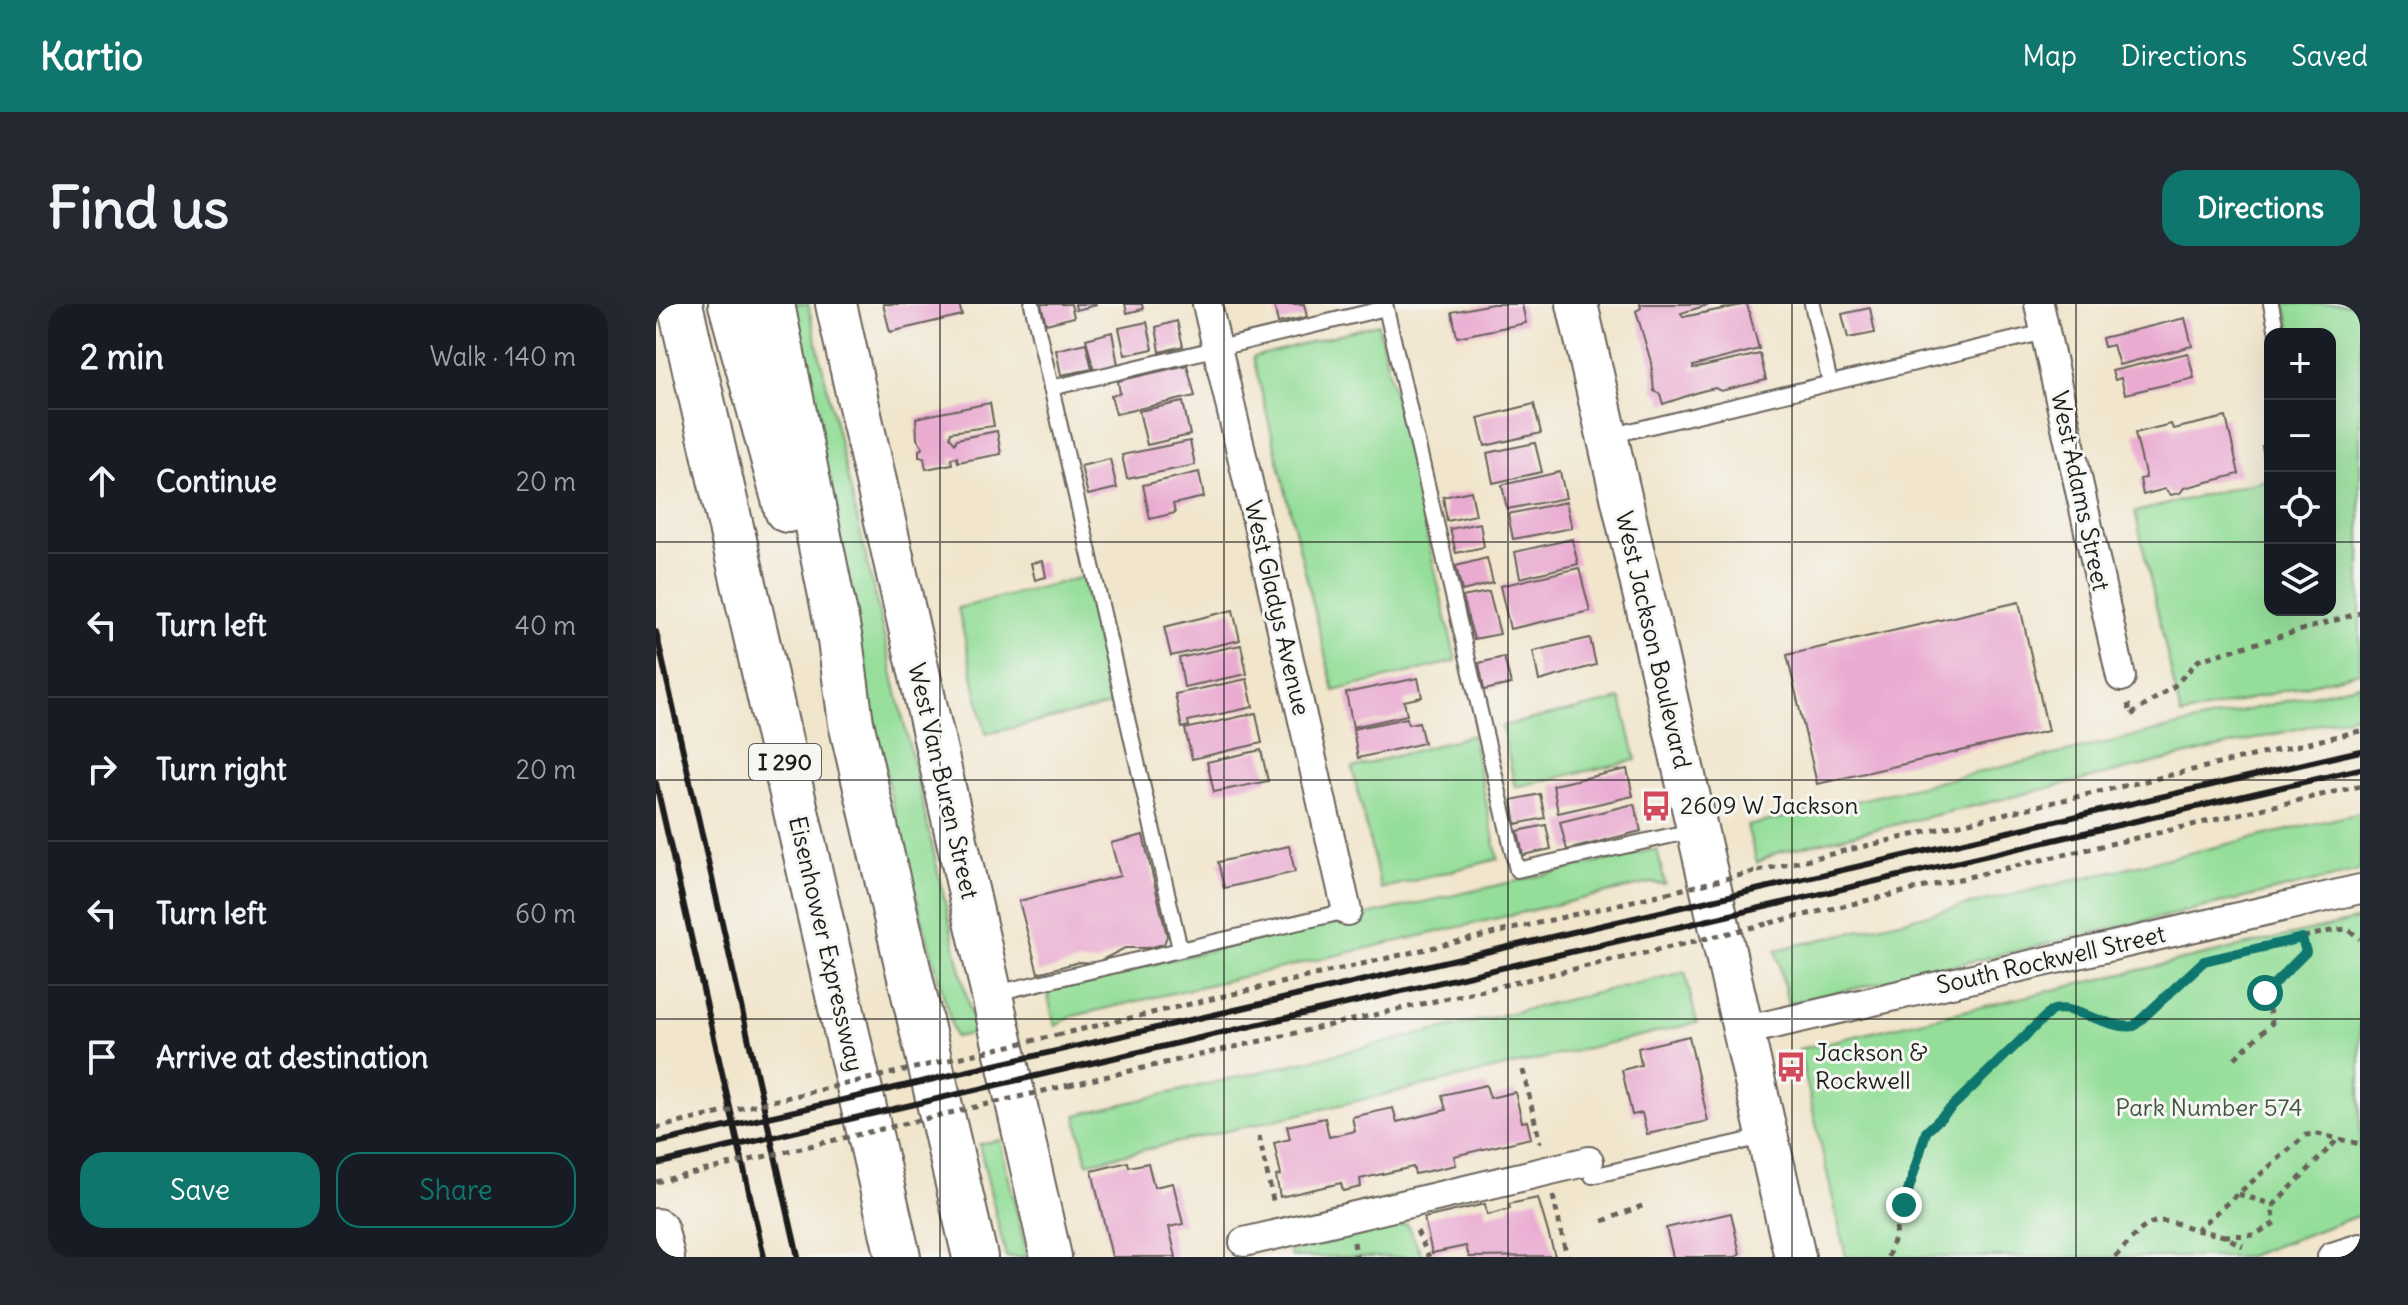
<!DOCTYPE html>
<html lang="en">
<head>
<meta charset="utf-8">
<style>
  :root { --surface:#171b24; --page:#242831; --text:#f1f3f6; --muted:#9ea1a6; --line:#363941; --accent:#0f766e }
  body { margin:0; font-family:Delius,sans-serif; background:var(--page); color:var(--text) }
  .controls { position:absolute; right:24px; top:24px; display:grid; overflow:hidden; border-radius:16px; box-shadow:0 8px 32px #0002 }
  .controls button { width:72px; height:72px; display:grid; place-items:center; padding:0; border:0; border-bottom:2px solid var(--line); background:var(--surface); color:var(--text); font:40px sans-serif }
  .stop { position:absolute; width:24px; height:24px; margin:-18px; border:6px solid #0f766e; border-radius:50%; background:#fff }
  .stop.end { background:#0f766e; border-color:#fff; box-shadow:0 2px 8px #0008 }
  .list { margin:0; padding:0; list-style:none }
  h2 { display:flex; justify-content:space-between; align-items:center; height:104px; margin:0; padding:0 32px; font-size:34px }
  h2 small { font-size:26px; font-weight:400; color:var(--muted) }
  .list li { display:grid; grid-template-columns:52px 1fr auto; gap:24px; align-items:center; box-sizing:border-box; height:144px; padding:0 32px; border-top:2px solid var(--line) }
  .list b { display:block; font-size:30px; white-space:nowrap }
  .list em { font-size:26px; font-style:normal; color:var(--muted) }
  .actions { display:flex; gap:16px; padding:24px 32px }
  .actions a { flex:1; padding:18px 0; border:2px solid var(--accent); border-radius:24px; text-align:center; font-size:28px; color:var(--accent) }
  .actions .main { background:var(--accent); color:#fff }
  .icon { flex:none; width:44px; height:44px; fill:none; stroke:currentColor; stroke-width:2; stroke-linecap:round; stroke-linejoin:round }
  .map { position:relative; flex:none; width:1704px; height:953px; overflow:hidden; border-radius:24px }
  header { display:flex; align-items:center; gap:48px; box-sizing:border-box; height:112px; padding:0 40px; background:var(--accent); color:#fff }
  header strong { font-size:38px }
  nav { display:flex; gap:44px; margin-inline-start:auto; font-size:28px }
  .intro { display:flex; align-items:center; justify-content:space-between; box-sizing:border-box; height:192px; padding:0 48px }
  h1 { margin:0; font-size:56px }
  .button { padding:20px 36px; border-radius:24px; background:var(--accent); color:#fff; font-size:28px; font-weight:700 }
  main { display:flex; gap:48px; padding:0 48px }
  aside { flex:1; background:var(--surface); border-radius:24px; box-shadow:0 8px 32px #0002 }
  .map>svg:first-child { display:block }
  .green { fill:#94de99; stroke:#587d5a; stroke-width:2 }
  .building { fill:#eaabd1 }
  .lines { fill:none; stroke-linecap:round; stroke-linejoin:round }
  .lane-casing { stroke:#67625a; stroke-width:18 }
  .street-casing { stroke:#67625a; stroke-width:32 }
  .secondary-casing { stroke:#67625a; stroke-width:44 }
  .highway-casing { stroke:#67625a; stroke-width:48 }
  .path { stroke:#67625a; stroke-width:5; stroke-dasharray:6 6; stroke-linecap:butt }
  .lane { stroke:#fff; stroke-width:14 }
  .street { stroke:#fff; stroke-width:28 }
  .secondary { stroke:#fff; stroke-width:40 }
  .highway { stroke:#fff; stroke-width:44 }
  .rail { stroke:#1c1c1c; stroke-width:6 }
  .path-bridge { stroke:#67625a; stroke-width:5; stroke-dasharray:6 6; stroke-linecap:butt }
  .route { stroke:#0f766e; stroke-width:10 }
  .grid { fill:none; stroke:#1c1c1c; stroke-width:2; stroke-opacity:0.55 }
  .labels { text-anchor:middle; stroke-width:6; stroke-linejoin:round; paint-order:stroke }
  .shield { fill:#f6f6f2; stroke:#5d5d5c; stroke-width:2 }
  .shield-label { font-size:22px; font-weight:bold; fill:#1c1c1c }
  .street-label { font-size:24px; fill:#1c1c1c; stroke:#f6f6f2 }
  .poi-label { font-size:24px; fill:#1c1c1c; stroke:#f6f6f2; text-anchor:start }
  .park-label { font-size:24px; fill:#405642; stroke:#f6f6f2 }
</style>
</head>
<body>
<header>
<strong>Kartio</strong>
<nav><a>Map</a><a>Directions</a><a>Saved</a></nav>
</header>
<div class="intro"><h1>Find us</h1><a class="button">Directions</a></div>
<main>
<aside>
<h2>2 min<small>Walk · 140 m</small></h2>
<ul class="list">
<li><svg class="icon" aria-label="ahead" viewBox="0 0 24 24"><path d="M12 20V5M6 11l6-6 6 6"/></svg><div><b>Continue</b></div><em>20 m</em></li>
<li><svg class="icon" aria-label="left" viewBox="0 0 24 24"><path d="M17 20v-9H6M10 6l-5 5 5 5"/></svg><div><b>Turn left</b></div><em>40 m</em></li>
<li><svg class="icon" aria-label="right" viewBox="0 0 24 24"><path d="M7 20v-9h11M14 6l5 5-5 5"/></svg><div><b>Turn right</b></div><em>20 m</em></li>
<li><svg class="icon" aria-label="left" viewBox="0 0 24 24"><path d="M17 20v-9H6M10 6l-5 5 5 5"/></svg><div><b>Turn left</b></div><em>60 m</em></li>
<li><svg class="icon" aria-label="arrive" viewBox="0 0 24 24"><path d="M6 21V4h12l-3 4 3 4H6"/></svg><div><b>Arrive at destination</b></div></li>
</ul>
<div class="actions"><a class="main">Save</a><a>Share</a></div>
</aside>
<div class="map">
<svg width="1704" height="953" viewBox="0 0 1704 953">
  <rect width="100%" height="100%" fill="#f6f6f2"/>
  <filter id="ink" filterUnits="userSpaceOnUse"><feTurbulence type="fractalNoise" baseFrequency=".0125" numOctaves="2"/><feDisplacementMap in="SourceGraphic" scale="16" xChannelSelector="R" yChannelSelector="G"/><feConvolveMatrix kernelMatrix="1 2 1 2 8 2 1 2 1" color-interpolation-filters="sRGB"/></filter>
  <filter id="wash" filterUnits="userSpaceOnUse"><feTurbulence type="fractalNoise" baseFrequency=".006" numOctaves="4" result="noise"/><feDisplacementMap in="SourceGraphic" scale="32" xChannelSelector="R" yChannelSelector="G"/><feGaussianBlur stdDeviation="1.8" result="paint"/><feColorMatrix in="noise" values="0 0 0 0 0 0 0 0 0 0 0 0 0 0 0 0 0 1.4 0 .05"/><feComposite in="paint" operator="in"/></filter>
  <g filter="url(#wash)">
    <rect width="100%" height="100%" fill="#f1e5cc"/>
    <g class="green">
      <path d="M129,0H152L319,729L299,733L245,539Z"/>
      <path d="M1629,0H1704V368L1525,412L1479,208L1614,175V306H1674V231L1679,229L1674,201V30H1636Z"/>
      <path d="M722,20L800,357L678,387L597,53Z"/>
      <path d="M427,273L455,401L330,430L302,304Z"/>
      <path d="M1704,380V410L1120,549L1101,559L1091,522Z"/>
      <path d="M965,395L980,456L859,483L846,422Z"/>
      <path d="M816,431L842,555L725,585L696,464Z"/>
      <path d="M1704,509V567L1132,700L1120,646Z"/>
      <path d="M1001,545L1009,580L994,579L417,712L399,722L390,684Z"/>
      <path d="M1704,615V911L1590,953H1190L1143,745Z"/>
      <path d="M1029,668L1041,719L431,859L420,811Z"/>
      <path d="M344,836L371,953H350L323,840Z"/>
      <path d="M751,920L767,953H635L634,948Z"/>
    </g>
    <g id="blocks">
      <g class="building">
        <path d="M227,0H303L306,11L234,28Z"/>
        <path d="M385,0H415L418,13L390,20Z"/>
        <path d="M419,0H440V1L420,6Z"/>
        <path d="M469,0H486L487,5L471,9Z"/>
        <path d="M618,0H648L651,13L622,19Z"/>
        <path d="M836,0H866L870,19L801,33L796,8Z"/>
        <path d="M984,0H1055L1025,9L1027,13L1091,0L1103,45L1037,62V65L1104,50L1110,76L1065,87L1059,84L1046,87L1007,100L1004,90L998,87L995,58L980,7L985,4Z"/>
        <path d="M1214,4L1219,29L1192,34L1186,10Z"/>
        <path d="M1529,14L1536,42L1463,61L1457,41L1448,43L1446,34Z"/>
        <path d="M521,17L527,42L504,48L500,23Z"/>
        <path d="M491,18L497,45L469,51L463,24Z"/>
        <path d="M456,28L462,61L438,67L430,35Z"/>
        <path d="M430,39L436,65L405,71L400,46Z"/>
        <path d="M1532,49L1538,74L1469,90L1465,74L1459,76L1456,67Z"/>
        <path d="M531,61L539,92L460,110L455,92L464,89L462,77Z"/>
        <path d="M527,98L534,131L491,141L483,107Z"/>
        <path d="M334,99L338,122L295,128L294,133L299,139L301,135L341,127L345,150L302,158L301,153L295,154L296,160L270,165L268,154L263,153V146L267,144L261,135L260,114Z"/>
        <path d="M878,100L885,129L829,142L822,114Z"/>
        <path d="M1570,113L1583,170L1528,184L1524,189L1515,191L1509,185L1487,191L1484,175L1490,174L1479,129L1515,120L1517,125Z"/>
        <path d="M534,137L539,161L471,175L466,151Z"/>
        <path d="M879,139L886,168L837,179L831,149Z"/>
        <path d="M1614,140V165L1610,166L1606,142Z"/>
        <path d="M454,155L461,184L432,191L425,162Z"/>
        <path d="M543,168L548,193L517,200L519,209L494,215L487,181Z"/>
        <path d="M904,168L910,194L851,205L846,181Z"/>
        <path d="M815,187L820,211L791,217L787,193Z"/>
        <path d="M910,198L916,224L857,235L852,210Z"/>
        <path d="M824,219L828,243L800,249L794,225Z"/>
        <path d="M916,235L922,260L864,274L859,248Z"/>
        <path d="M831,254L837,279L806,287L800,262Z"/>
        <path d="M387,257L390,273L379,276L375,259Z"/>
        <path d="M923,264L934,307L854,325L844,282Z"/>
        <path d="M833,288L844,330L818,335L806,293Z"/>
        <path d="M1363,298L1392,427L1161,480L1131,351Z"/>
        <path d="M577,306L584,336L515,352L508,323Z"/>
        <path d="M934,334L940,361L883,377L877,347Z"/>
        <path d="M585,341L591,370L528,383L523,354Z"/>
        <path d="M848,353L855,380L828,386L823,359Z"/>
        <path d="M762,374L766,393L748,397L751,411L697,423L690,389Z"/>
        <path d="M591,375L597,403L532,417L533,422L526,424L519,390Z"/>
        <path d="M600,409L606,439L536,455L529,425Z"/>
        <path d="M751,414L752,420L763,418L768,439L702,454L697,425Z"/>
        <path d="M605,446L612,477L558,488L551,458Z"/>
        <path d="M971,465L977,492L902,509L897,481Z"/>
        <path d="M884,490L889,514L860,520L856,496Z"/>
        <path d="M978,500L985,527L911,546L904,518Z"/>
        <path d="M890,521L895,545L867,551L862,527Z"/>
        <path d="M487,531L511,632L508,640L492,644H469L440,659L423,658L382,669L363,597L464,572L455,539Z"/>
        <path d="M633,542L639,568L568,584L562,558Z"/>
        <path d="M1033,732L1052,817L991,830L986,809L976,811L966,766L985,761L982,744Z"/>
        <path d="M830,781L834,794L859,788L866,818L871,817L875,834L798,852L800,861L759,870L757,863L704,875L705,883L687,887L685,879L624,893L620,872L625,871L618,839L634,835L631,822L669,814L673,833L699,827L696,813L737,804L741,818L790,806L786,791Z"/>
        <path d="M472,858L473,863L492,859L498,883L517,879L527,920L513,923L520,953H456L436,867Z"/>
        <path d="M882,894L899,952L813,953L810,942L776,949L768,914L829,900L831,911L854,905L853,900Z"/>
        <path d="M1075,909L1084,950L1080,953H1017L1010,924Z"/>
      </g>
    </g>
  </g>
  <g filter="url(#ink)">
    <use href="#blocks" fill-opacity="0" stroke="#67625a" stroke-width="2"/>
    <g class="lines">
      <g class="lane-casing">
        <g id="lane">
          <path d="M376,0L524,645"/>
          <path d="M729,0L861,566L1040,526"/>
          <path d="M1156,0L1174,79"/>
          <path d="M1615,0L1621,30"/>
          <path d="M395,84L730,4"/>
          <path d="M953,132L1389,28"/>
          <path d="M340,689L691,607"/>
          <path d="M936,872L1107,833"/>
        </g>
      </g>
      <g class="street-casing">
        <g id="street">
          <path d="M551,0L691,607"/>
          <path d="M1383,0L1465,373"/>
          <path d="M1087,727L1704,585"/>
          <path d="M588,938L933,857"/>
          <path d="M1676,953L1704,944"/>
        </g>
      </g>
      <g class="secondary-casing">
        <g id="secondary">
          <path d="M180,0L395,953"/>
          <path d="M921,0L1139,953"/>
        </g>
      </g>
      <g class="highway-casing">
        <g id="highway">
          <path d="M24,0L242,953"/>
          <path d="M75,0L131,206"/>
          <path d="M116,0L184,336L195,419L319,953"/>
          <path d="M0,927L6,953"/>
        </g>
      </g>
      <g class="path">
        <path d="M1472,400L1475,411L1518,382L1543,356L1704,309"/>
        <path d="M1102,567L1704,427"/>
        <path d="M1114,619L1704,482"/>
        <path d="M401,731L1011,589"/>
        <path d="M1579,754L1616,719L1609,689L1650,648L1646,634"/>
        <path d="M867,766L884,839"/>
        <path d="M413,781L1023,641"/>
        <path d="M603,832L618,901"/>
        <path d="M1582,890L1618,901"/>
        <path d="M897,892L911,953"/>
        <path d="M947,917L991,900"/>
        <path d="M1540,926L1568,932L1587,942"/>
        <path d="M761,927L773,953"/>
        <path d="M1568,932L1598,931L1619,919L1616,903L1682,835"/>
        <path d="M698,938L700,953"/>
        <path d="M1232,953L1270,828L1395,707C1415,698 1452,726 1478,722L1548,657L1558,653L1679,626L1692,625L1704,635"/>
        <path d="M1459,953C1491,920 1492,907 1540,926L1650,831L1662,830L1704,840"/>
      </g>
      <use href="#lane" class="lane"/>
      <use href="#street" class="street"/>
      <use href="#secondary" class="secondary"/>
      <use href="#highway" class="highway"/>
      <g class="rail">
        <path d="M0,328L142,953"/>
        <path d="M0,479L108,953"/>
        <path d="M0,839L1704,447"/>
        <path d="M0,860L1704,465"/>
      </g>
      <g class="path-bridge">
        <path d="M1011,589L1102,567"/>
        <path d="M1023,641L1114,619"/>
        <path d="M0,824L401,731"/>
        <path d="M0,878L413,781"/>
      </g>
    </g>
  </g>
  <g class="lines" filter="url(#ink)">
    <path class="route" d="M1248,901L1270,828L1395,707C1415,698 1452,726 1478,722L1548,657L1646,634L1650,648L1609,689"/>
  </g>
  <path class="grid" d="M284,0V953M568,0V953M852,0V953M1136,0V953M1420,0V953M0,238H1614M1674,238H1704M0,476H1704M0,715H1704"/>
  <defs>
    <g id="bus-bare" transform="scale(2.4)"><path d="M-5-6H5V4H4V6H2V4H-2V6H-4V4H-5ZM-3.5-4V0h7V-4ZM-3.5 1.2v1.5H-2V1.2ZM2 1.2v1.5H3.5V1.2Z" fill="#d1495b" stroke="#f6f6f2" stroke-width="2.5" paint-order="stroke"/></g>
  </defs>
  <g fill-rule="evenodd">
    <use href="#bus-bare" x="1000" y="502"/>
    <use href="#bus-bare" x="1135" y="763"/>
  </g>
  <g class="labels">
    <rect class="shield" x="93" y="440" width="72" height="36" rx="6"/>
    <g class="shield-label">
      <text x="129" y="466">I 290</text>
    </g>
    <g class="street-label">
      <text transform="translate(1424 187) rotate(78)" y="8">West Adams Street</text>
      <text transform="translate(621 304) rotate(77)" y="8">West Gladys Avenue</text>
      <text transform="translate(997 336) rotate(77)" y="8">West Jackson Boulevard</text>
      <text transform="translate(287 477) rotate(77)" y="8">West Van Buren Street</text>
      <text transform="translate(170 640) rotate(77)" y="8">Eisenhower Expressway</text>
      <text transform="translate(1395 656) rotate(-13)" y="8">South Rockwell Street</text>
    </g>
    <g class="poi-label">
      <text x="1024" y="510">2609 W Jackson</text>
      <text x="1159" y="757">Jackson &amp;<tspan x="1159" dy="28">Rockwell</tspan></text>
    </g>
    <g class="park-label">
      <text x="1553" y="812">Park Number 574</text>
    </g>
  </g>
</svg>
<div class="controls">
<button>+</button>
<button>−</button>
<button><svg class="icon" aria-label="locate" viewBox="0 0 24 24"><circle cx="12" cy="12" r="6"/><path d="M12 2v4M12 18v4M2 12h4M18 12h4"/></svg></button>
<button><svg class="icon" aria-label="layers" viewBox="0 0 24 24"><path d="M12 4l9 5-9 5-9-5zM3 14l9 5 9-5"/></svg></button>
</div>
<div class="stop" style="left:1609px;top:689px"></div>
<div class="stop end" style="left:1248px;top:901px"></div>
</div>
</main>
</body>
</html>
